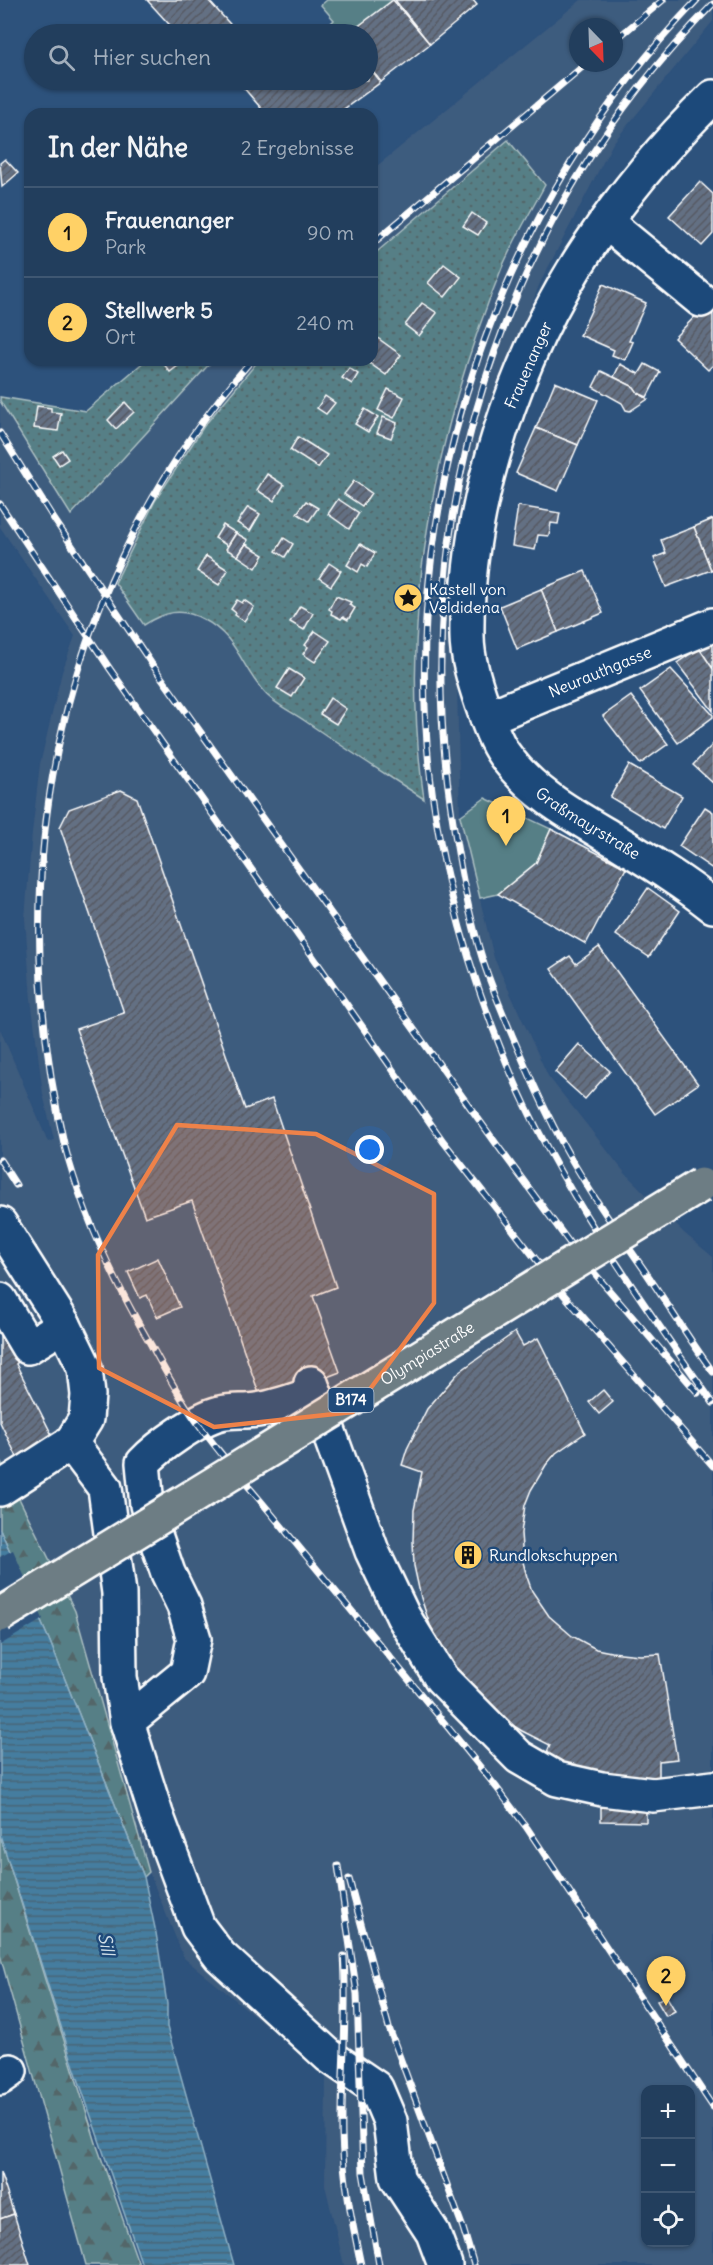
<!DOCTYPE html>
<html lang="de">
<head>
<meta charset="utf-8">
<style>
  :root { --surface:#223e5d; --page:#2e4966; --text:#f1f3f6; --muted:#a2aebc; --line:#3f5772; --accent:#ffd166 }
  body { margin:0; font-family:Delius,sans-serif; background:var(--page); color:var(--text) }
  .controls { position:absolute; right:18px; bottom:18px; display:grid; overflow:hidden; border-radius:12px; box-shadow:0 2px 4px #0004 }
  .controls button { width:54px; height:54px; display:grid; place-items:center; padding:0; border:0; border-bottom:2px solid var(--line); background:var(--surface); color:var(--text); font:30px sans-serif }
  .compass { position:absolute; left:569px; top:18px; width:54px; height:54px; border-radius:50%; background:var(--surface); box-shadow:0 2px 4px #0004; rotate:157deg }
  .you { position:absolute; left:370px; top:1150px; width:21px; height:21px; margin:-15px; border:4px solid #fff; border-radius:50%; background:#1a73e8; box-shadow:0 0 0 9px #1a73e833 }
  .badge { display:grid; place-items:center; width:39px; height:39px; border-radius:50%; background:var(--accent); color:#111; font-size:20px; font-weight:700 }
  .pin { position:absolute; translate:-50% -50px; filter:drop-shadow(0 2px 3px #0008) }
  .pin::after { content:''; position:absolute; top:32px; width:21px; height:18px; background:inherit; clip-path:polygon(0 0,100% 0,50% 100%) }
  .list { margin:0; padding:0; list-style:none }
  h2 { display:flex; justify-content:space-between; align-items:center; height:78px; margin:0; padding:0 24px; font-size:26px }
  h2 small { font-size:20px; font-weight:400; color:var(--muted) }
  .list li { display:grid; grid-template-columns:39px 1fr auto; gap:18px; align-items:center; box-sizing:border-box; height:90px; padding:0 24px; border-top:2px solid var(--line) }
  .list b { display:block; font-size:22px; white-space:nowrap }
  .list p { margin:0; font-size:20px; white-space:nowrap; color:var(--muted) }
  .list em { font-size:20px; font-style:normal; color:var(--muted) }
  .icon { flex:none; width:33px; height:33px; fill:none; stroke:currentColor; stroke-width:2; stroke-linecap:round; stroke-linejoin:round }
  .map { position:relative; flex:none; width:713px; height:2265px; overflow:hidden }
  .search { position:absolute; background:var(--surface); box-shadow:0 2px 4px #0004; left:24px; top:24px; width:354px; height:66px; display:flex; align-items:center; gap:15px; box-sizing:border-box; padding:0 21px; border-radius:33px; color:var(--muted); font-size:22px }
  .panel { position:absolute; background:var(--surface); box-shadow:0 2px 4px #0004; left:24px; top:108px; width:354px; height:258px; border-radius:18px }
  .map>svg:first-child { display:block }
  .built { fill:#3e5b7e; fill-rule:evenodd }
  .green { fill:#577f86; stroke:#abbfc2; stroke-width:1.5 }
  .forest { fill:url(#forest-firs); stroke:#abbfc2; stroke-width:1.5 }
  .garden { fill:url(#garden-dots); stroke:#abbfc2; stroke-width:1.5 }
  .water { fill:url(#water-rules); stroke:#8fb1c5; stroke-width:1.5 }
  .pier { fill:#2d527c }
  .building { fill:url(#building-hatch); stroke:#fff; stroke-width:1.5 }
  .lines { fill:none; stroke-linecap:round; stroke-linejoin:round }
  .minor-casing { stroke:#fff; stroke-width:38 }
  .minor { stroke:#1f4a7a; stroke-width:33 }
  .rail-casing { stroke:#fff; stroke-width:7 }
  .rail { stroke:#1f4a7a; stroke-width:4.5; stroke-dasharray:14; stroke-linecap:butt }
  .major-bridge-casing { stroke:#fff; stroke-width:38; stroke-linecap:butt }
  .major-bridge { stroke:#6d7d84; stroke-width:33 }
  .marked { fill:#ee8249; fill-opacity:0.2; stroke:#ee8249; stroke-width:4.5; stroke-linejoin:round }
  .labels { text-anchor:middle; stroke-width:5; stroke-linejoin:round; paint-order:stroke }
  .shield { fill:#1f4a7a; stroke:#bcc9d7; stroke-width:1.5 }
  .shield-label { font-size:15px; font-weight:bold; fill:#fff }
  .street-label { font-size:16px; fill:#fff; stroke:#1f4a7a }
  .poi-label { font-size:16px; fill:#fff; stroke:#1f4a7a; text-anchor:start }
  .water-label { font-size:18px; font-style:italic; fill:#d0dee7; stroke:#1f4a7a }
</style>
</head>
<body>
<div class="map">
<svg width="713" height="2265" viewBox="0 0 713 2265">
  <defs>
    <pattern id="forest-firs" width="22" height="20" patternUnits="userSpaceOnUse" patternTransform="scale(1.5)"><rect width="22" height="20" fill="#577f86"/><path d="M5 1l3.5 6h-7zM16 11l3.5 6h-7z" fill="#526669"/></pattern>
    <pattern id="garden-dots" width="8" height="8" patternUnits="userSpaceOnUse" patternTransform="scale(1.5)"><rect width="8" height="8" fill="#577f86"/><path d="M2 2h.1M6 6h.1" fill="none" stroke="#526669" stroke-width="1.8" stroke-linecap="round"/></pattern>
    <pattern id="water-rules" width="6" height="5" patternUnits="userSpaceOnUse" patternTransform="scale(1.5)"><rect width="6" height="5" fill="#447d9f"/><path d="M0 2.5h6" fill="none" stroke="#486476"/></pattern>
    <pattern id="building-hatch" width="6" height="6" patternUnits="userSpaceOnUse" patternTransform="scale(1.5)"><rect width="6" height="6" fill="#647083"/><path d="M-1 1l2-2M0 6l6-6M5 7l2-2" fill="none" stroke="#565a62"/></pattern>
  </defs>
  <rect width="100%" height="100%" fill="#2d527c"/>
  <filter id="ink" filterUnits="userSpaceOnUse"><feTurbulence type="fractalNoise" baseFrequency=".0167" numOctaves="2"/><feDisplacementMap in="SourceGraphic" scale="12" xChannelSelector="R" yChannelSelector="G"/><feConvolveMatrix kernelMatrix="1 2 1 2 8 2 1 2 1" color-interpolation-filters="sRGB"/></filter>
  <g filter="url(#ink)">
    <path class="built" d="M581,0H713V21L613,143L539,285L497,399L456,642L460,816L494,958L548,1076L625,1173L684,1233L713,1257V2265H344L325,2185L326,2074L184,1958L149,1872L75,1611L0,1460V1029L48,1142L54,1140L43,1094L31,999L25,918L32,833L40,764L62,672L75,636L0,527V401L72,515L213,360H259L204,426L155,501L144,624L158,615L169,611L189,614L204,619L230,639L264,693L424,798L416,717V643L430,507L447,432L467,358L502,267L545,185L508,140L372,256V170ZM578,27H614V63H578ZM646,2090H690V2242H646Z"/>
    <g class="green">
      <path d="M327,0H393L348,34H341L331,23L334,20L321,5Z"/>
      <path d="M485,798L551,829L536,863L498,894L480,898L460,816Z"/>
    </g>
    <g class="forest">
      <path d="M0,1460L75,1611L149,1872L144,1877L50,1642L0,1529Z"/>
      <path d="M0,1835L97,2146L139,2265H86L0,1955Z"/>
    </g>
    <g class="garden">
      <path d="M508,140L545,185C530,213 513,241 501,270C433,436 398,620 424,799C384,773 344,748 305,721C292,712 274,704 264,692C241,667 238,637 203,619C181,607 164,612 144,625L115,583L155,501L204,426L259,360H372V256Z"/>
      <path d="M146,360H213L71,515L0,401V397L86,411Z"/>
    </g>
    <path class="water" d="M0,1529L50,1642L144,1877L156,1933L167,2004V2027L234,2265H142L72,2061L0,1835Z"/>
    <path class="pier" d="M13,1550L43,1619L0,1645V1557Z"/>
    <g class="building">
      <path d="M147,0H208L239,34H178Z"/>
      <path d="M393,0L430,44L381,82L368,66V34H348Z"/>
      <path d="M395,0H473L477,5L430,44Z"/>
      <path d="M368,66L381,82L337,114H266L237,80H368Z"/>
      <path d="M5,159L18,173L2,187L0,163Z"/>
      <path d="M700,182L713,194V234L702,246L669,216Z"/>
      <path d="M472,213L486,223L478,235L463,226Z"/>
      <path d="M444,264L461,277L445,297L428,283Z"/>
      <path d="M603,284L646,303L629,341L633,342L625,360L612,355L614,350L580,335Z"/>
      <path d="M422,303L437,313L419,336L405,325Z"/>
      <path d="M707,304L713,310V365L708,370L674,338Z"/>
      <path d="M372,334L401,355L386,375L365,360H372Z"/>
      <path d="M166,360H175L179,365L170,372L163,363Z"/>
      <path d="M620,364L639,374L645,364L660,372L647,397L638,393L634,387L614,377Z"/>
      <path d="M349,368L358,374L352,384L342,378Z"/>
      <path d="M601,371L634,387L638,393L648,399L630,411L626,410L622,403L593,387Z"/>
      <path d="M555,382L598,400L578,445L536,428Z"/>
      <path d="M388,389L404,397L394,418L378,410Z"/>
      <path d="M325,396L335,403L326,414L317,408Z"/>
      <path d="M125,402L134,412L116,429L108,420Z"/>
      <path d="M37,406L51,408V412L61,413L58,431L34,428Z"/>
      <path d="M365,409L378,417L368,432L355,424Z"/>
      <path d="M383,417L397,423L391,438L377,433Z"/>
      <path d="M536,428L578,445L558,491L516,473Z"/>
      <path d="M298,437L327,455L318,468L290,450Z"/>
      <path d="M62,450L68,459L59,465L53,456Z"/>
      <path d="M267,474L284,485L274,501L257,490Z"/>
      <path d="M354,481L371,493L362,506L344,494Z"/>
      <path d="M338,499L359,513L349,529L328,514Z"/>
      <path d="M306,501L318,508L309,521L297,513Z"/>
      <path d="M518,506L560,513L558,524L551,523L549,536L538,535L535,550L512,546Z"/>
      <path d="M248,507L260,514L250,531L237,523Z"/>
      <path d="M713,519V569L711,570L694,527Z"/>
      <path d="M223,525L236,533L228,546L215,538Z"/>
      <path d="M694,527L711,570L666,587L654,558L666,553L661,540Z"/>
      <path d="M236,533L248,540L238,556L226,549Z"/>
      <path d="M284,538L293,544L285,557L276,551Z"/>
      <path d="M246,544L264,555L256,568L238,556Z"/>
      <path d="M360,544L375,553L367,567L362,564L358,572L347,565Z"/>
      <path d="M206,556L228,570L219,585L197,571Z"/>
      <path d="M329,563L341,571L331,586L319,578Z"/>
      <path d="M585,571L603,613L558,632L541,589Z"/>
      <path d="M541,589L558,632L517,649L500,606Z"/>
      <path d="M336,596L351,602L349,605L355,608L348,620L343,617L341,619L331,614L332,611L329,609Z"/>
      <path d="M237,600L242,603L244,600L254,607L244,621L235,615L236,613L231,609Z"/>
      <path d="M300,606L313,613L304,630L290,622Z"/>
      <path d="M315,631L330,641L315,662L303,654L308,647L305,645Z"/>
      <path d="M713,643V669L699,648Z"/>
      <path d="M699,648L713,669V711L677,663Z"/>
      <path d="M289,669L304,678L292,697L277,688Z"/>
      <path d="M671,669L713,715V717L678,743L640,691Z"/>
      <path d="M631,696L668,744L640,764L603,716Z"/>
      <path d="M330,698L346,709L336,724L320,714Z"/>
      <path d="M713,744V783L693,765Z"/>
      <path d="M629,765L682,796L663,829L610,797Z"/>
      <path d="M121,790L137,798L245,1109L272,1099L336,1287L313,1296L340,1372L262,1402L192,1201L145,1217L76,1029L124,1013L60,827L69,809Z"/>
      <path d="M705,807L713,812V869L679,846Z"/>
      <path d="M551,829L626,868L586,944L498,894L536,863Z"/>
      <path d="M648,888L680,911L649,957L616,935Z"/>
      <path d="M599,947L698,1084L655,1114L551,969L570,956L576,964Z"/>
      <path d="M579,1044L610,1071L585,1099L555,1072Z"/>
      <path d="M158,1258L180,1307L157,1317L147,1295L140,1298L128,1272Z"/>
      <path d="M0,1326L19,1361L16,1364L56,1443L19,1461L0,1422Z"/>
      <path d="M515,1332L523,1346L538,1338L585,1433L556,1453L546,1465L531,1490L525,1505L521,1533L523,1562L527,1577L532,1591L549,1616L572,1636L596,1649L611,1652L640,1655L660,1654L677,1759L659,1761V1783L543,1762L550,1745L522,1731L497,1715L457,1672L442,1650L430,1625L421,1598L414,1566L413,1541L414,1510L422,1472L402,1465L407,1449L427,1409L459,1372Z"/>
      <path d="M603,1390L613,1402L599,1414L589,1402Z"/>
      <path d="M601,1801L646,1802V1822L601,1821Z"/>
      <path d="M666,1995L675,2011L666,2016L657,2001Z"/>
      <path d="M0,2172L14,2214L0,2219Z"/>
      <path d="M14,2214L30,2265H0V2219Z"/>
    </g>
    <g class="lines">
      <g class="minor-casing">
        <g id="minor">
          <path id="s1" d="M713,97C667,142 624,193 589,246C516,355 465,505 467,636C467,659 475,683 482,704C488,721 494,740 504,754C531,793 574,816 613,839C647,860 682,881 713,906"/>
          <path d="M606,222L701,300"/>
          <path id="s2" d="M487,718L713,625"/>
          <path d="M0,1224L64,1325L85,1368L88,1395L86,1419L71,1443L105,1488L119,1593L120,1677L127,1722L156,1814L198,1927L220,1956L329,2056L376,2088L390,2121L397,2178L433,2233L445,2265"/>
          <path d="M0,1300L28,1347L64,1325"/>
          <path d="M311,1383L372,1551L403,1616L441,1678L519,1757L557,1779L602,1789L653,1795L713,1788"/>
          <path d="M0,1489L71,1443"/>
          <path d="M127,1722L187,1673L194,1639L184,1606L168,1573L156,1538L147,1505L143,1463C159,1446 197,1419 220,1413C233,1410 245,1412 257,1410C277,1407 296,1400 315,1393"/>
          <path d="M0,2078L10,2071"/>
        </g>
      </g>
      <use href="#minor" class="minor"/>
      <g class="rail-casing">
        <g id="rail">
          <path d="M697,0C502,202 401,487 429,766C439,862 464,955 499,1044C549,1174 634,1290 713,1403"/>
          <path d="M713,4C502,217 408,514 451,809C459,862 468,914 484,964C492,988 502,1011 512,1035C533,1084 554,1132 582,1177C601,1210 624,1240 645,1271C668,1305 689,1339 713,1372"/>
          <path d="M614,41L663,0"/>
          <path d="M372,244L587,63"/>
          <path d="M252,360C61,575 0,865 64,1143C82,1213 115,1283 151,1345C165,1371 180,1398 197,1422C222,1457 252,1490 279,1523C352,1612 426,1699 497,1788L527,1828L713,2107"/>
          <path d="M0,433L52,516L151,663L500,1149L577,1253L698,1393"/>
          <path d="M0,504L110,669L443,1141L564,1295L713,1466"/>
          <path d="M0,1160L16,1185"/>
          <path d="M338,1866L357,1994L363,2173L379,2265"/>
          <path d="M349,1879L389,2028L463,2228L474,2265"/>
          <path d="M344,1956C348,2017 341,2074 342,2134C343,2178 352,2222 361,2265"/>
        </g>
      </g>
      <use href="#rail" class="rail"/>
      <g class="major-bridge-casing">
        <g id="major-bridge">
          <path id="s3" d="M0,1615L701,1185"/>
        </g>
      </g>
      <use href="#major-bridge" class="major-bridge"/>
    </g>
  </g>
  <path class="marked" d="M177,1125L316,1134L434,1194V1303L353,1412L214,1427L99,1368L98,1255Z"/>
  <defs>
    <g id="sight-disc" transform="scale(1.5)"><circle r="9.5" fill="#ffd166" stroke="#1f4a7a"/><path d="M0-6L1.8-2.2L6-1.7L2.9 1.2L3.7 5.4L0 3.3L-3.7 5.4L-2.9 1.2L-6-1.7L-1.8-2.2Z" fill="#111"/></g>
    <g id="building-disc" transform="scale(1.5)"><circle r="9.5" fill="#ffd166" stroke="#1f4a7a"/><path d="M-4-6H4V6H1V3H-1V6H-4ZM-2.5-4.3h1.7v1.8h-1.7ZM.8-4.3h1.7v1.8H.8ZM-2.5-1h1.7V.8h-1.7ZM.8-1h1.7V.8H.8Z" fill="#111"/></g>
  </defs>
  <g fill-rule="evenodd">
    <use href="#sight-disc" x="408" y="598"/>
    <use href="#building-disc" x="468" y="1555"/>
  </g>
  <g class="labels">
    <rect class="shield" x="328.5" y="1388" width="45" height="24" rx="4.5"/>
    <g class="shield-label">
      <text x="351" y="1405">B174</text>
    </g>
    <g class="street-label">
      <text transform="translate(528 365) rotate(-66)" y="6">Frauenanger</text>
      <text dy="6" stroke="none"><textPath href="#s2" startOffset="122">Neurauthgasse</textPath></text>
      <text dy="6" stroke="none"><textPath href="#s1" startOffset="843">Graßmayrstraße</textPath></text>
      <text dy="6" stroke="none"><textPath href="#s3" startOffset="501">Olympiastraße</textPath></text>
    </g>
    <g class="poi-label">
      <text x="429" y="595">Kastell von<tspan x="429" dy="18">Veldidena</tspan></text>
      <text x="489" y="1561">Rundlokschuppen</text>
    </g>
    <g class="water-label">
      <text transform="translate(106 1944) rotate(79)" y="6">Sill</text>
    </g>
  </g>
</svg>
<div class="controls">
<button>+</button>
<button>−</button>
<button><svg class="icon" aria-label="locate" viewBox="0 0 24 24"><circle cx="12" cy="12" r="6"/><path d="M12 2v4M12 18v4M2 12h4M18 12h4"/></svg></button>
</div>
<svg class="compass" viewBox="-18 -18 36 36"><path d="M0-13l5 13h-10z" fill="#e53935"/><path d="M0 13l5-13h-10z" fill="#a2aebc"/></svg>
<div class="you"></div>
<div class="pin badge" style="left:506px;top:846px">1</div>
<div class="pin badge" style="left:666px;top:2006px">2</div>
<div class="search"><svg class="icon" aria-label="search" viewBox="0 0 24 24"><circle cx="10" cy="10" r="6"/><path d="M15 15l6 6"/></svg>Hier suchen</div>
<section class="panel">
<h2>In der Nähe<small>2 Ergebnisse</small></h2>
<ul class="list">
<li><span class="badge">1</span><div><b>Frauenanger</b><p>Park</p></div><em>90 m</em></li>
<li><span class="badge">2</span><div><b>Stellwerk 5</b><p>Ort</p></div><em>240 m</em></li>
</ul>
</section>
</div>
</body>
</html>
